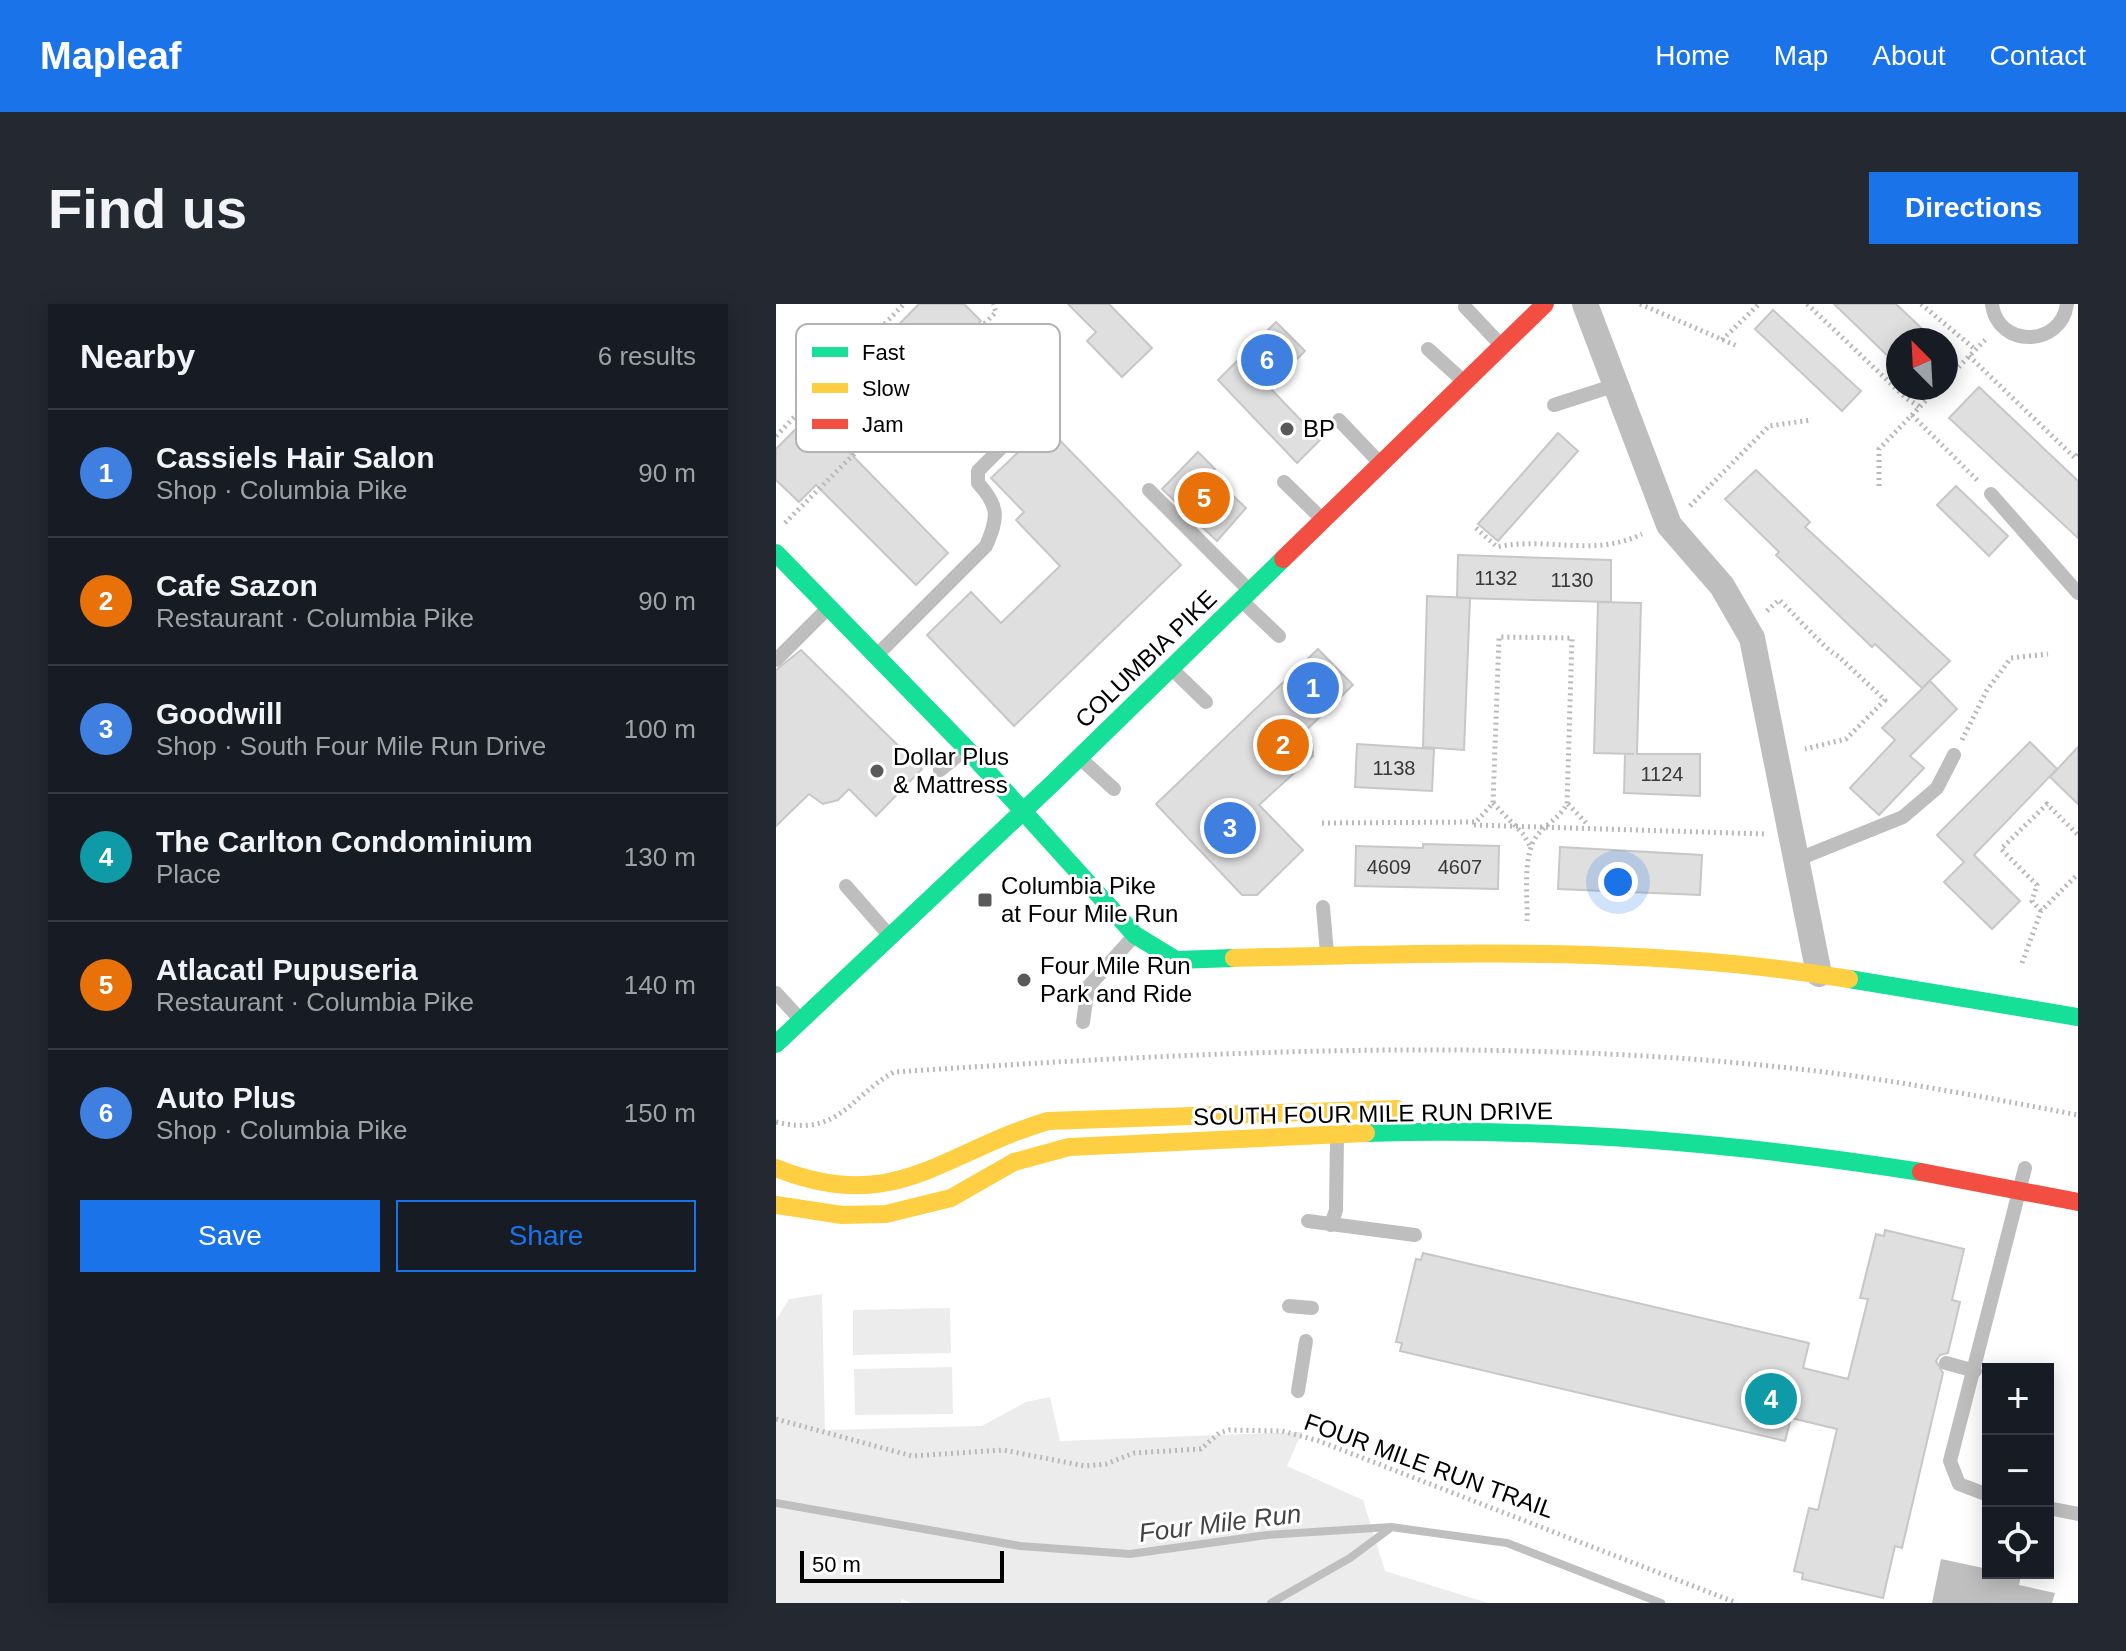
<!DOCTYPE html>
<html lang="en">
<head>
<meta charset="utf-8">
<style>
  :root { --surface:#171b24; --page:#242831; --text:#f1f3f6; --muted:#9ea1a6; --line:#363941; --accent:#1a73e8 }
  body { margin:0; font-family:Helvetica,sans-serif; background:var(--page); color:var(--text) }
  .controls { position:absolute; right:24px; bottom:24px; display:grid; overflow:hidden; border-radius:0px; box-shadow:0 4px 20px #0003 }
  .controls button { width:72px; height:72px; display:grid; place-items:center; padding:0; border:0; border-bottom:2px solid var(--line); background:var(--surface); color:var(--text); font:40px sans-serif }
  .compass { position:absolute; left:1110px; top:24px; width:72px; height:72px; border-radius:50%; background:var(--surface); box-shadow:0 4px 20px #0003; rotate:336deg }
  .scale { position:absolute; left:24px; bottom:20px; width:204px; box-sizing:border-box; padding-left:8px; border:4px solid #000; border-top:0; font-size:22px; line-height:28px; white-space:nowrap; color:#000; -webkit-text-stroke:6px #fff; paint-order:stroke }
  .you { position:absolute; left:842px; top:578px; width:28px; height:28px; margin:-20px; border:6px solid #fff; border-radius:50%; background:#1a73e8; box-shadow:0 0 0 12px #1a73e833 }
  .badge { display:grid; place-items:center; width:52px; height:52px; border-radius:50%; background:var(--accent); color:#fff; font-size:26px; font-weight:700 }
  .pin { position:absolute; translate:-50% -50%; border:4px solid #fff; box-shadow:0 2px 8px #0006 }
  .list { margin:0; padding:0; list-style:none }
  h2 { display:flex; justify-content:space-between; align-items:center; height:104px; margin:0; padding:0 32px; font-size:34px }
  h2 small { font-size:26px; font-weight:400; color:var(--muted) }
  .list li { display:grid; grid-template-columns:52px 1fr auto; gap:24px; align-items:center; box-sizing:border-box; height:128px; padding:0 32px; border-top:2px solid var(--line) }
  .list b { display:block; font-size:30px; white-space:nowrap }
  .list p { margin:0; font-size:26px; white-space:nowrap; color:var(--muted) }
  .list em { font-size:26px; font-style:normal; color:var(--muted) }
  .actions { display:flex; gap:16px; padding:24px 32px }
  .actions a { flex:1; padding:18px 0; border:2px solid var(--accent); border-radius:0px; text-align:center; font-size:28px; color:var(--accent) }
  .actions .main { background:var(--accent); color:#fff }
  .icon { flex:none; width:44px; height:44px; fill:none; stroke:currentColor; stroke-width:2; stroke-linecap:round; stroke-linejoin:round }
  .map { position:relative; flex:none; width:1302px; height:1299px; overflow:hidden; border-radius:0px }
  header { display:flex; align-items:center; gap:48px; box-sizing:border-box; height:112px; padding:0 40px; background:var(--accent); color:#fff }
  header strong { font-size:38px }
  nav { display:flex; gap:44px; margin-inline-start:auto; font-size:28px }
  .intro { display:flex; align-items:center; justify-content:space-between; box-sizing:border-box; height:192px; padding:0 48px }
  h1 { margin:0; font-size:56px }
  .button { padding:20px 36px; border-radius:0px; background:var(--accent); color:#fff; font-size:28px; font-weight:700 }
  main { display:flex; gap:48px; padding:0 48px }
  aside { flex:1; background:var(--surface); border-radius:0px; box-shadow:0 4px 20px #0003 }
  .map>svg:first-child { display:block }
  .green { fill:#ececec }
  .water { fill:#bfbfbf }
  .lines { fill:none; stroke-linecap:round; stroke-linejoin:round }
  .stream { stroke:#bfbfbf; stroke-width:8 }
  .building { fill:#dfdfdf; stroke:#c7c7c7; stroke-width:2 }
  .path { stroke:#b9b9b9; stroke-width:5; stroke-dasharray:2 4; stroke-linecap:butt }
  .lane { stroke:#bebebe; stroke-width:14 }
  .street { stroke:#bebebe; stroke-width:26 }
  .fast { stroke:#16e098; stroke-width:18 }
  .slow { stroke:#ffcf43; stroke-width:18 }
  .jam { stroke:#f24e42; stroke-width:18 }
  .poi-dot { fill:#595959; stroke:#fff; stroke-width:3 }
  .labels { text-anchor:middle; stroke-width:6; stroke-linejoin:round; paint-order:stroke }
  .number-label { font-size:20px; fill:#383838 }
  .poi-label { font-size:24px; fill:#000; stroke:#fff; text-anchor:start }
  .street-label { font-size:24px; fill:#000; stroke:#fff }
  .water-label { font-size:26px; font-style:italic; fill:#444; stroke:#fff }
  .key { fill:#fff; stroke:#b2b2b2; stroke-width:2 }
  .key-label { font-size:22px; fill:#000 }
</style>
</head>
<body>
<header>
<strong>Mapleaf</strong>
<nav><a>Home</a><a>Map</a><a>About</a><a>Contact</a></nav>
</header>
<div class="intro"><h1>Find us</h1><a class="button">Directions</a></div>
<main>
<aside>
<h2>Nearby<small>6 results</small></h2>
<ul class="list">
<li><span class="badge" style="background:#3f7fe0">1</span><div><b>Cassiels Hair Salon</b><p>Shop · Columbia Pike</p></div><em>90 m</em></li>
<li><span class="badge" style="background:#e8710a">2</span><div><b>Cafe Sazon</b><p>Restaurant · Columbia Pike</p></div><em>90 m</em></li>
<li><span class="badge" style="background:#3f7fe0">3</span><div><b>Goodwill</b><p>Shop · South Four Mile Run Drive</p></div><em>100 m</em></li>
<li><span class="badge" style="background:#0f9aa8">4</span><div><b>The Carlton Condominium</b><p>Place</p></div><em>130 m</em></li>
<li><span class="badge" style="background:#e8710a">5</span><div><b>Atlacatl Pupuseria</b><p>Restaurant · Columbia Pike</p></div><em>140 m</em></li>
<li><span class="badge" style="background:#3f7fe0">6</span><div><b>Auto Plus</b><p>Shop · Columbia Pike</p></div><em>150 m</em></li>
</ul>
<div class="actions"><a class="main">Save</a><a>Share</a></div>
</aside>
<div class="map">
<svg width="1302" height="1299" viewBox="0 0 1302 1299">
  <rect width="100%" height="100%" fill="#fff"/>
  <g class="green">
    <path d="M46,990L49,1126L206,1122L250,1098L274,1093L284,1137L526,1128L511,1162L587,1196L609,1267L712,1299H136L125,1295V1299H0V1016L13,995Z"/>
    <path d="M174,1004L175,1049L77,1051V1006Z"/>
    <path d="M176,1063L177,1110L79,1111L78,1065Z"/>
  </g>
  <path class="water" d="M1165,1255L1212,1265V1269L1245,1271L1243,1281L1279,1289L1276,1299H1156Z"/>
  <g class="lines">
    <g class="stream">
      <path d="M0,1199L244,1242L354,1250L491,1231L615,1223L731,1239L885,1299"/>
      <path d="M495,1299L574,1254L613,1225"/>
    </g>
  </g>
  <g class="building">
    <path d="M143,0H188L205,17L73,148L172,249L140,281L40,181L23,198L0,176V145Z"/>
    <path d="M292,0H333L376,44L346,73L311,37L320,28Z"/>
    <path d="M1058,0H1120L1158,36H1122V62Z"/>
    <path d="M997,6L1085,87L1066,107L979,25Z"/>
    <path d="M500,18L529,47L493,83L544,136L521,159L442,76Z"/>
    <path d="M1203,83L1302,177V234L1173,114Z"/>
    <path d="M270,122L405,261L238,422L151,331L195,288L225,319L284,262L240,216L248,208L215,174Z"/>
    <path d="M782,129L802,147L722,237L702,220Z"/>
    <path d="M422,148L439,165L434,170L470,204L441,237L386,185Z"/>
    <path d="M980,166L1034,218L1029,223L1174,357L1146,384L1099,340L1096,343L1000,251L1003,248L949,195Z"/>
    <path d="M1180,182L1232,232L1213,252L1161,201Z"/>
    <path d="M682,251L835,256V298L681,294Z"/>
    <path d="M651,292L694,294L688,446L647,443Z"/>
    <path d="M822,298L865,299L861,450H924V492L848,489L849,450H858L818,449Z"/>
    <path d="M542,345L577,381L520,436L536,437L537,452L483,501L527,546L481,591H466L380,500Z"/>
    <path d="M25,346L146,465L100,512L73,485L62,496L47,500L33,490L0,522V366Z"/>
    <path d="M1154,377L1181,405L1134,452L1148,464L1103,511L1074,484L1119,436L1106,424Z"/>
    <path d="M1254,438L1281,465L1198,551L1244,597L1216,625L1168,578L1188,558L1161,531Z"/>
    <path d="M581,440L658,445L656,487L579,483Z"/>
    <path d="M1302,443V500L1274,473Z"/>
    <path d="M647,540L723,542L722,585L579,582L580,542L647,544Z"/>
    <path d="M784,543L926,551L924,591L782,585Z"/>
    <path d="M1109,926L1188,945L1176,996L1184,998L1172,1049L1164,1051L1160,1057L1167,1069L1126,1244L1119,1242L1107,1294L1026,1275L1027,1269L1018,1267L1033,1204L1042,1206L1061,1125L1015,1114L1009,1137L624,1047L626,1039L620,1038L640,955L645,956L647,949L1033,1039L1027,1064L1072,1075L1092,995L1084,994L1100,930L1108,932Z"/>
  </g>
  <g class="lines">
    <g class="path">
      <path d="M864,0L961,42"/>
      <path d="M1031,0L1130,94L1144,103"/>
      <path d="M1145,0L1200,46"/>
      <path d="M946,36L983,0"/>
      <path d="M1193,52L1299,154L1302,150"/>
      <path d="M1170,76L1211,34"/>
      <path d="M1136,111L1203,178"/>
      <path d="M0,132L128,0"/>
      <path d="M1103,182V145L1162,84"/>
      <path d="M914,202L993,122L1035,116"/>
      <path d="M9,219L220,8L217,0"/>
      <path d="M700,224L721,243C774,232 816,254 866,230"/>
      <path d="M991,307L1003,296C1016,307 1051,348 1062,352L1109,396L1070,435L1029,445"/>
      <path d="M1186,436L1211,386L1235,354L1272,350"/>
      <path d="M717,499L748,531L755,544"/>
      <path d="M792,500L812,521"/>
      <path d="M546,519L700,518L717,499L723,333L796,334L791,500C783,515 769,520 760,533C746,553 752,594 751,617"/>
      <path d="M698,521L990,530"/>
      <path d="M1265,607L1256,597L1261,581L1225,545L1271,500L1302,531"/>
      <path d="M1246,659L1265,607L1302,570"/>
      <path d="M0,818C63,833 71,795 118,768C412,749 711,732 1004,763C1104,773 1203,792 1302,811"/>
      <path d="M0,1115L136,1152L227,1146L309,1162L330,1160L358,1149L425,1145L443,1129L453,1126L506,1127L543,1137L961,1299"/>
    </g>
    <g class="lane">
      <path d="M1216,0C1221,44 1285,44 1291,0"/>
      <path d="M689,3L723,39"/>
      <path d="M652,45L685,75"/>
      <path d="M778,101L840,81"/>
      <path d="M563,116L602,157"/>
      <path d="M508,178L544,213"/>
      <path d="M373,186L471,284"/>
      <path d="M1215,190L1302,289"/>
      <path d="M468,299L503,332"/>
      <path d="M102,350L210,242C222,214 224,203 202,179V167L250,119"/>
      <path d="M0,356L50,306"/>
      <path d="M399,368L430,398"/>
      <path d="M306,456L338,485"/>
      <path d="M164,466L190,445"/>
      <path d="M1020,556L1127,513L1161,484L1178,451"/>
      <path d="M70,582L112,630"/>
      <path d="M547,603L551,649"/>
      <path d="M0,689L24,715"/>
      <path d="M307,718L312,683L358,632"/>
      <path d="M532,917L639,931"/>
      <path d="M555,921L560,906L561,833"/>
      <path d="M513,1002L536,1004"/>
      <path d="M1170,1059L1199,1067"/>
      <path d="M522,1087L530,1037"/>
      <path d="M1212,1191L1183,1180L1174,1157L1249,864"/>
      <path d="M1272,1204L1302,1210"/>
    </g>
    <path class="street" d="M809,0L893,221L946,282L976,334L1043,670"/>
    <g class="fast">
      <path d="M0,249L190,444L359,631L400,656L458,654"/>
      <path d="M1073,675L1302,713"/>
      <path d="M0,740L277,479L507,255"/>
      <path d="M590,829C776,823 961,839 1145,868"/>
    </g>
    <g class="slow">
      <path d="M458,654C663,649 869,641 1073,675"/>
      <path d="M0,864C120,912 166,848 272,817L621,805"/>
      <path d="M0,901L66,911L110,910L175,894L238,858L293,843L590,829"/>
    </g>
    <g class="jam">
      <path d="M507,255L769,0"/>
      <path d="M1145,868L1302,898"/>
    </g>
  </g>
  <g class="poi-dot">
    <circle cx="511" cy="125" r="8"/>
    <circle cx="101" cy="467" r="8"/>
    <rect x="201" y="588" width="16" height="16" rx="4"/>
    <circle cx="248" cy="676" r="8"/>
  </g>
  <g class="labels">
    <g class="number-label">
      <text x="720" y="281">1132</text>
      <text x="796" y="283">1130</text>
      <text x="618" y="471">1138</text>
      <text x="886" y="477">1124</text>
      <text x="613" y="570">4609</text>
      <text x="684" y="570">4607</text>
    </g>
    <g class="poi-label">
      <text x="527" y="133">BP</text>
      <text x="117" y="461">Dollar Plus<tspan x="117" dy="28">&amp; Mattress</tspan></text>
      <text x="225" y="590">Columbia Pike<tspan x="225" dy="28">at Four Mile Run</tspan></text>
      <text x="264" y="670">Four Mile Run<tspan x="264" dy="28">Park and Ride</tspan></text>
    </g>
    <g class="street-label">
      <text transform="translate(370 355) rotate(-44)" y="8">COLUMBIA PIKE</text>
      <text transform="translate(597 810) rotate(-1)" y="8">SOUTH FOUR MILE RUN DRIVE</text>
      <text transform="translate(653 1162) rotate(20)" y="8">FOUR MILE RUN TRAIL</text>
    </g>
    <g class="water-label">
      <text transform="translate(444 1219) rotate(-7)" y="9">Four Mile Run</text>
    </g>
  </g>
  <rect x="20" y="20" width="264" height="128" rx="12" class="key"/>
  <rect x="36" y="43" width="36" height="10" fill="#16e098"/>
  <rect x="36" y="79" width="36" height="10" fill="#ffcf43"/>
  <rect x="36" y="115" width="36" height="10" fill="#f24e42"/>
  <g class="key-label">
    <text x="86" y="56">Fast</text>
    <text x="86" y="92">Slow</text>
    <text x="86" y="128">Jam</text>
  </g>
</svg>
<div class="controls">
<button>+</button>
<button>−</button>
<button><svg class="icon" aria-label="locate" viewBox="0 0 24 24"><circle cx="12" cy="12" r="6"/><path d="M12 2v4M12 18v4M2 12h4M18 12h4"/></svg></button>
</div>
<svg class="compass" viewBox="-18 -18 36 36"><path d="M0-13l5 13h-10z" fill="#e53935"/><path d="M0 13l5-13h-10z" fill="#9ea1a6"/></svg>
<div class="scale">50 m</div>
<div class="you"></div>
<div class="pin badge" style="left:537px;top:384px;background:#3f7fe0">1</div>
<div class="pin badge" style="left:507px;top:441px;background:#e8710a">2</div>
<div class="pin badge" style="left:454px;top:524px;background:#3f7fe0">3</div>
<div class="pin badge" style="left:995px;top:1095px;background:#0f9aa8">4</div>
<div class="pin badge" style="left:428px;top:194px;background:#e8710a">5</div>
<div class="pin badge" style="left:491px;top:56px;background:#3f7fe0">6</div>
</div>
</main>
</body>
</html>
